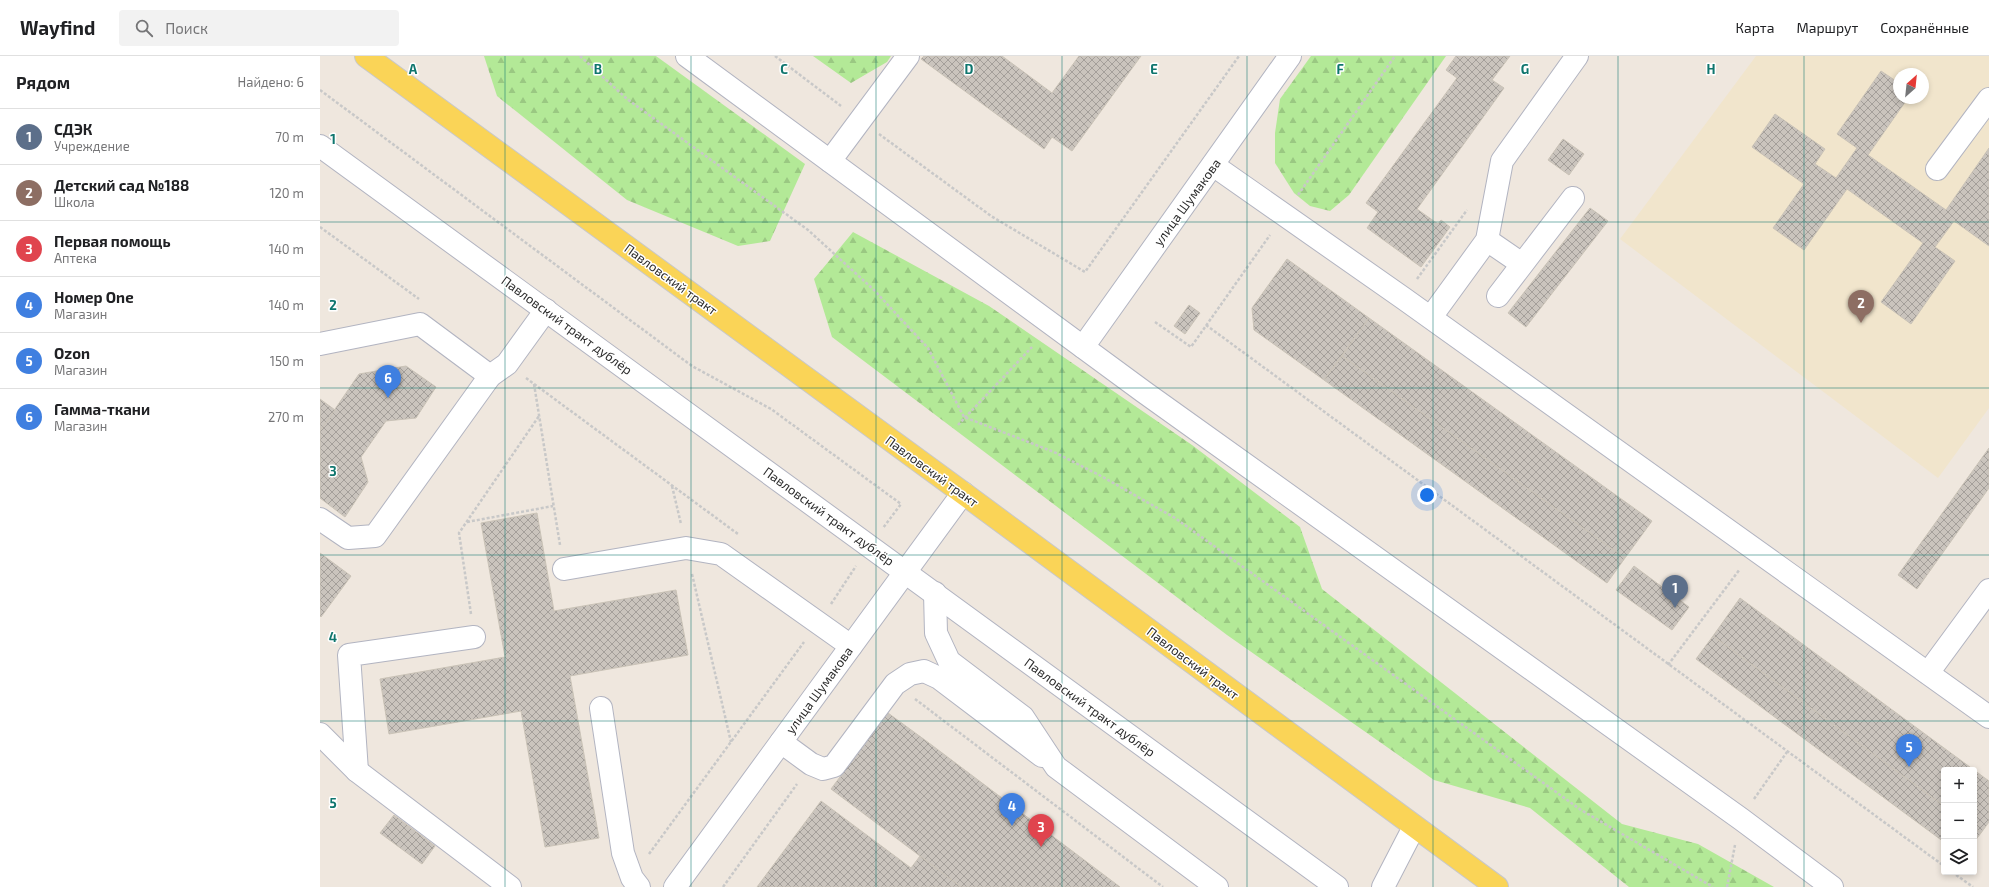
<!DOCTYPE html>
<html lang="ru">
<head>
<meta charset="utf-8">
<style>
  :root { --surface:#fff; --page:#f2f2f2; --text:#202124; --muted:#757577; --line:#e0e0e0; --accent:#3a60ff }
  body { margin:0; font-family:"Exo 2",sans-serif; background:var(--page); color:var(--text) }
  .controls { position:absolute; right:12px; bottom:12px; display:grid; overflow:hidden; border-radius:4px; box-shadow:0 2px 6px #0003 }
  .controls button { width:36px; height:36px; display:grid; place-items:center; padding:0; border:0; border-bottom:1px solid var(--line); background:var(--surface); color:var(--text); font:20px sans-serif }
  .compass { position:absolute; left:1573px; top:12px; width:36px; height:36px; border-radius:50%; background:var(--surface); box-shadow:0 2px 6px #0003; rotate:27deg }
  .you { position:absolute; left:1107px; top:439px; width:14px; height:14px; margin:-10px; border:3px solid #fff; border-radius:50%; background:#1a73e8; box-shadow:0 0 0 6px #1a73e833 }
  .badge { display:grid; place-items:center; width:26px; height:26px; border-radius:50%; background:var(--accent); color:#fff; font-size:13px; font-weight:700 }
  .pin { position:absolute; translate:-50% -33px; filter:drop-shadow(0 1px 2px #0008) }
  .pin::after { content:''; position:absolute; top:21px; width:14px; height:12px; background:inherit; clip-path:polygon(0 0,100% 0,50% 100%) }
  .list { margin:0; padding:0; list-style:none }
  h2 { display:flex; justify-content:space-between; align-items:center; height:52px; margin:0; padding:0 16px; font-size:17px }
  h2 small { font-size:13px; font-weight:400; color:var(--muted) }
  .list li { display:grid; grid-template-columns:26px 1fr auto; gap:12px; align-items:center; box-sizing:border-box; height:56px; padding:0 16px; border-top:1px solid var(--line) }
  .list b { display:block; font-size:15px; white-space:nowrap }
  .list p { margin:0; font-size:13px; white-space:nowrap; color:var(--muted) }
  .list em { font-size:13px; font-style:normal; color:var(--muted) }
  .icon { flex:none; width:22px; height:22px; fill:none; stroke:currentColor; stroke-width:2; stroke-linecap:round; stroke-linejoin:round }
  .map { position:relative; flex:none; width:1669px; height:831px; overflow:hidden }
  header { display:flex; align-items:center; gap:24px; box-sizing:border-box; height:56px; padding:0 20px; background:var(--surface); border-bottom:1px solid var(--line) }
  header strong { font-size:19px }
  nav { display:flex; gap:22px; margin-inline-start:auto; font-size:14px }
  .search { width:280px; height:36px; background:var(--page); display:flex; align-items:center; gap:10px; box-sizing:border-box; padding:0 14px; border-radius:4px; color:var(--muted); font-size:15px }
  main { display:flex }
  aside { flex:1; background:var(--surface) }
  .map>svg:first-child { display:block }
  .education { fill:#f1e5cc; fill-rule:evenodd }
  .forest { fill:url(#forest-firs) }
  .building { fill:url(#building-cross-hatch); stroke:#cac3b7 }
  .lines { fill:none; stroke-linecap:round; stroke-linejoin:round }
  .minor-casing { stroke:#b2b4c1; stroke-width:24 }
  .major-casing { stroke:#c8c8c8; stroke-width:24 }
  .path { stroke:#c8c8c8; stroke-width:2.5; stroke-dasharray:3 2; stroke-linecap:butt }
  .minor { stroke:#fff; stroke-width:22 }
  .major { stroke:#fad457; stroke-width:22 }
  .grid { fill:none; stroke:#0f766e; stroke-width:1; stroke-opacity:0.55 }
  .labels { text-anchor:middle; stroke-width:3; stroke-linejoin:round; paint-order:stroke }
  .street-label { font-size:13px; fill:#2c2c2c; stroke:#fff }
  .grid-label { font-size:13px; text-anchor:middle; font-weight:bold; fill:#0f766e; stroke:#fff; stroke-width:3; stroke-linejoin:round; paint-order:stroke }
</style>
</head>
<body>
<header>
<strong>Wayfind</strong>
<div class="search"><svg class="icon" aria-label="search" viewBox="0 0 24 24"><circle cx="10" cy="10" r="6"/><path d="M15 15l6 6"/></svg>Поиск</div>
<nav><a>Карта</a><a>Маршрут</a><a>Сохранённые</a></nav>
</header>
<main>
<aside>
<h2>Рядом<small>Найдено: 6</small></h2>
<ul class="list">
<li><span class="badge" style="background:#5c6f8a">1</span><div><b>СДЭК</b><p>Учреждение</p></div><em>70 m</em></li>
<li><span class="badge" style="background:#8d6e63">2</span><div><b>Детский сад №188</b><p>Школа</p></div><em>120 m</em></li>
<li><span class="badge" style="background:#e0444e">3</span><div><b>Первая помощь</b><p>Аптека</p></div><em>140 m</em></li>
<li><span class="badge" style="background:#3f7fe0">4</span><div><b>Номер One</b><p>Магазин</p></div><em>140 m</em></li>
<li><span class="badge" style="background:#3f7fe0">5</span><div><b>Ozon</b><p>Магазин</p></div><em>150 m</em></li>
<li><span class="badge" style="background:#3f7fe0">6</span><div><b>Гамма-ткани</b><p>Магазин</p></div><em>270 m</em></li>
</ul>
</aside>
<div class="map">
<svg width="1669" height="831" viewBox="0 0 1669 831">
  <defs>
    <pattern id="forest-firs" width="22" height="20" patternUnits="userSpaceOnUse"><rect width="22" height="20" fill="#b3e997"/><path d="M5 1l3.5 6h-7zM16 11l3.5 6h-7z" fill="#9ac882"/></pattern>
    <pattern id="building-cross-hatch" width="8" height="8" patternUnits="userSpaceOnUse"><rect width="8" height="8" fill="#cac4bd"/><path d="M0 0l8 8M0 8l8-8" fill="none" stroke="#a49f9a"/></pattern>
  </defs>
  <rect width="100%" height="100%" fill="#efe7de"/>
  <path class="education" d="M1436,0H1669V352L1618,422L1300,183ZM1579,18H1603V42H1579Z"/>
  <g class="forest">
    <path d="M164,0H336L485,108L450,185L418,190L307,144L177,40Z"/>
    <path d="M493,0H571L567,6L531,27Z"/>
    <path d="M991,0H1126L1029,139L1010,155L990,150L974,137L955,107V77L960,43Z"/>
    <path d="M533,176L669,250L872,389L980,471L1002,533L1302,768L1378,788L1454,831H1309L1210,752L1114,724L907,579L512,281L494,223Z"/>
  </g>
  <g class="building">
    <path d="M604,0H682L732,37L759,0H821L752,95L732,81L724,93L601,3Z"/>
    <path d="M1136,0H1190L1172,24L1184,32L1097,153L1118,168L1121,164L1130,171L1101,211L1047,172L1058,156L1046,147L1137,22L1126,14Z"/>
    <path d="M1561,15L1579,27V42H1588L1548,99L1626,154L1669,92V190L1634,165L1615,191L1635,205L1591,268L1561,246L1603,187L1527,133L1484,194L1453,172L1484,128L1432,91L1455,58L1505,93L1495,108L1516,122L1537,92L1517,78Z"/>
    <path d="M1243,83L1264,98L1249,119L1228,104Z"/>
    <path d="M1270,152L1288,165L1206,271L1188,257Z"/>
    <path d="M967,203L1049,262L1004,324L934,274L932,252Z"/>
    <path d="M869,249L880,257L865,278L854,270Z"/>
    <path d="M1049,262L1332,465L1305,502L1022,300Z"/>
    <path d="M1022,300L1305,502L1287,527L1004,324Z"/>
    <path d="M86,310L116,331L96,362L66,365L41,401L48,426L25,461L0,442V375L39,318Z"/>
    <path d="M0,343L15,354L0,375Z"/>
    <path d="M1669,392V432L1597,533L1578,519Z"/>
    <path d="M217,457L234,555L356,534L368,599L250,620L279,782L225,791L201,655L69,678L60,623L185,601L161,467Z"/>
    <path d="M0,497L31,520L1,561L0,560Z"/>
    <path d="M1314,510L1369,551L1352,574L1296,534Z"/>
    <path d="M1420,542L1654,714H1624V750L1393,580Z"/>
    <path d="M1393,580L1624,750V786L1376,603Z"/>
    <path d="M568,657L609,687L800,831H641L600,800L511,733Z"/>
    <path d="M1654,714L1669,725V766L1661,777L1654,772Z"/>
    <path d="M501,745L591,812L600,800L641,831H437Z"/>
    <path d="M74,759L115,790L102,808L60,777Z"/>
    <path d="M1654,772L1661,777L1654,786Z"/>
  </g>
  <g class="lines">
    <g class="minor-casing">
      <g id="minor">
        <path d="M367,0L824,336L1421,763L1512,831"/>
        <path d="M0,90L1017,831"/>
        <path d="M510,105L588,0"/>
        <path d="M893,109L1083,242L1669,661"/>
        <path d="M1617,113L1669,43"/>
        <path d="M1167,184L1202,208"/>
        <path d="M1178,240L1253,142"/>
        <path d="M1111,261L1167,184L1182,105L1257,0"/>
        <path d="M0,288L100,268L170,320"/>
        <path d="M763,291L970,0"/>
        <path d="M0,463L28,482L55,480L170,320L187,308L226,254"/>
        <path d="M244,513L366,492L401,498L531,590"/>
        <path d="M615,537L616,577L629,605L703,661L736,711L897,831"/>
        <path d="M1608,617L1669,534"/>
        <path d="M281,652L303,797L312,822L319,831"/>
        <path d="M0,678L37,715L190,831"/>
        <path d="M461,686L491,708L503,713L514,710L575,628L590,618L604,615L619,622L722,700"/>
        <path d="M37,715L29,599L154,581"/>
        <path d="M355,831L643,437"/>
        <path d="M1063,831L1094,771"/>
      </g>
    </g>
    <g class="major-casing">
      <path id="major" d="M46,0L643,437L1177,831"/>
    </g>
    <g class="path">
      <path d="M260,0L307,43L488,174L554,234L608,292L644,361L734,396L781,420L855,462L1261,754L1393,831"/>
      <path d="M455,0L521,50"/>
      <path d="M0,34L372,310L451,353L581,448L563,472"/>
      <path d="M559,78L671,160L765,216L919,0"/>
      <path d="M978,139L1075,0"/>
      <path d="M0,171L99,243"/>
      <path d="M1097,223L1147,154"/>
      <path d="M835,266L871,291L950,179"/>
      <path d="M886,269L1624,810"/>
      <path d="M206,322L418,478"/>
      <path d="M214,328L240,489"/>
      <path d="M638,369L712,291"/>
      <path d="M352,430L361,468"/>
      <path d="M147,466L233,450"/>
      <path d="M372,518L411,686"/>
      <path d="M511,548L536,510"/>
      <path d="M151,558L139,477L219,360"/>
      <path d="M1348,609L1420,513"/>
      <path d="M595,643L843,831"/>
      <path d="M1434,743L1467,696"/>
      <path d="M329,798L484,586"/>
      <path d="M1632,816L1653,831"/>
      <path d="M403,831L477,728"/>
      <path d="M1407,831L1415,789"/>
    </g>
    <use href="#minor" class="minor"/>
    <use href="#major" class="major"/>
  </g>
  <path class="grid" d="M185,0V831M371,0V831M556,0V831M742,0V831M927,0V831M1113,0V831M1298,0V831M1484,0V831M0,166H1669M0,332H1669M0,499H1669M0,665H1669"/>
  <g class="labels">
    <g class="street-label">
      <text transform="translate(867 146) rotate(-54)" y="5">улица Шумакова</text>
      <text transform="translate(351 223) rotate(36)" y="5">Павловский тракт</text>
      <text transform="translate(247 269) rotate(36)" y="5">Павловский тракт дублёр</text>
      <text transform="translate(612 415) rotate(36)" y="5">Павловский тракт</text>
      <text transform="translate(509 460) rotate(36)" y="5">Павловский тракт дублёр</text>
      <text transform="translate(873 607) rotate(37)" y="5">Павловский тракт</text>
      <text transform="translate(499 634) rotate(-54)" y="5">улица Шумакова</text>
      <text transform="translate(770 651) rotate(36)" y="5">Павловский тракт дублёр</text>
    </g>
  </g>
  <g class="grid-label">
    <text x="93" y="18">A</text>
    <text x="278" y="18">B</text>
    <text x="464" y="18">C</text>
    <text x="649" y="18">D</text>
    <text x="834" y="18">E</text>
    <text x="1020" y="18">F</text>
    <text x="1205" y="18">G</text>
    <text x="1391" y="18">H</text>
    <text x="13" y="88">1</text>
    <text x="13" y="254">2</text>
    <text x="13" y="420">3</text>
    <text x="13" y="586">4</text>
    <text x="13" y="752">5</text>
  </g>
</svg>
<div class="controls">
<button>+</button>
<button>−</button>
<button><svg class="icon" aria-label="layers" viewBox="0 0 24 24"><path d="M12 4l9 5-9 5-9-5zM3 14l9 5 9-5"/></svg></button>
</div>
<svg class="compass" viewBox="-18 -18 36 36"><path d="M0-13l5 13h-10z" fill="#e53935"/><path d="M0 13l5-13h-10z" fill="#757577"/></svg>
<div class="you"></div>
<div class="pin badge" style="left:1355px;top:552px;background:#5c6f8a">1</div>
<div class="pin badge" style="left:1541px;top:267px;background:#8d6e63">2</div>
<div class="pin badge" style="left:721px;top:791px;background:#e0444e">3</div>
<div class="pin badge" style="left:692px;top:770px;background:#3f7fe0">4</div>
<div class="pin badge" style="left:1589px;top:711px;background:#3f7fe0">5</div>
<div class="pin badge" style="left:68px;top:342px;background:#3f7fe0">6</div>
</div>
</main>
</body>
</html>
